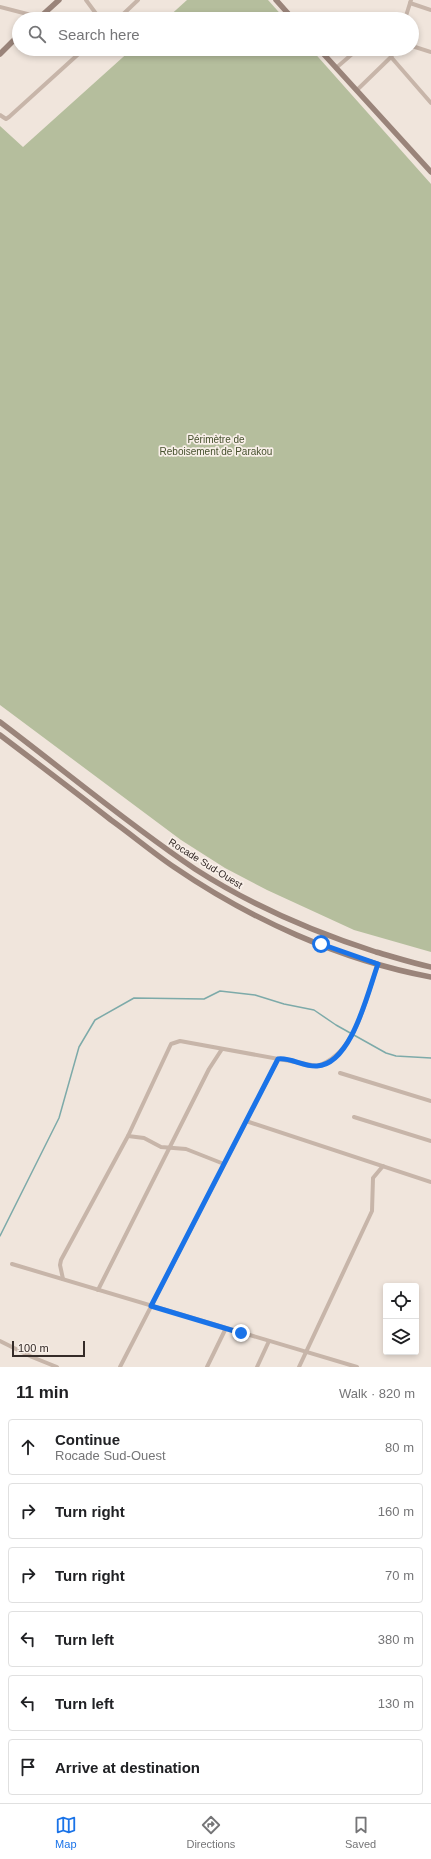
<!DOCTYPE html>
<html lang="en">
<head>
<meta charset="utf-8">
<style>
  :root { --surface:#fff; --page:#f2f2f2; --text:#202124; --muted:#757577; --line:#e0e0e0; --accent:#1a73e8 }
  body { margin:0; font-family:Helvetica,sans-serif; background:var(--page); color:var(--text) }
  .controls { position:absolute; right:12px; bottom:12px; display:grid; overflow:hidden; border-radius:4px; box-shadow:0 2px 6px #0003 }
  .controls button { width:36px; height:36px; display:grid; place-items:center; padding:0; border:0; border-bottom:1px solid var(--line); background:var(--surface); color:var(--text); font:20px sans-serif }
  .scale { position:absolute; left:12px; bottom:10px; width:73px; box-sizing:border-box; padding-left:4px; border:2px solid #352b28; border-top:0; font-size:11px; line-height:14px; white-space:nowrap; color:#352b28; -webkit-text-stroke:3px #f8efe8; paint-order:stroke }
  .stop { position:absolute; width:12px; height:12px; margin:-9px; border:3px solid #1a73e8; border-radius:50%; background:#fff }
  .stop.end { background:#1a73e8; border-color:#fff; box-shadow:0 1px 4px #0008 }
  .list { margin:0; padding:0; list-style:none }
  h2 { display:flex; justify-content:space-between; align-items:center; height:52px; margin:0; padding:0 16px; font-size:17px }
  h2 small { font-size:13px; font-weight:400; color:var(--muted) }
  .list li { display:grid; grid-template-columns:26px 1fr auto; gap:12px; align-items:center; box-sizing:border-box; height:56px; margin:0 8px 8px; padding:0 8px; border:1px solid var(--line); border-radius:4px }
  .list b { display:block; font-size:15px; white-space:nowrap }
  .list p { margin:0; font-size:13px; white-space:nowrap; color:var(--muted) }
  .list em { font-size:13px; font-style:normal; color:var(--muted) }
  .icon { flex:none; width:22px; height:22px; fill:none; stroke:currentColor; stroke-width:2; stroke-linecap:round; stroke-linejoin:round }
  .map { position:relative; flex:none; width:431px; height:1367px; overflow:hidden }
  .search { position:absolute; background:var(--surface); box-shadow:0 2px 6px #0003; left:12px; right:12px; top:12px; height:44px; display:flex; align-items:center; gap:10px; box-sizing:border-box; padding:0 14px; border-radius:22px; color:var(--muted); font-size:15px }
  .sheet { height:436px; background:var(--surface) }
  nav { display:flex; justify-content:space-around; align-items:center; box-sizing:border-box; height:56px; border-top:1px solid var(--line); background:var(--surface); font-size:11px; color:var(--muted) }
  nav a { display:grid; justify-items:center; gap:2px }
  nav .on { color:var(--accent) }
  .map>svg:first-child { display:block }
  .green { fill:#b5be9d }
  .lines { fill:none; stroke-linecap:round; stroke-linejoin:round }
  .stream { stroke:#7daaa9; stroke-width:1.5 }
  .street { stroke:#c7b5a9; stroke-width:4 }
  .secondary { stroke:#9a847a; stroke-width:5.5 }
  .route { stroke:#1a73e8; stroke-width:5 }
  .labels { text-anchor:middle; stroke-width:3.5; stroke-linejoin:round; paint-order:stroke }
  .park-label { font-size:10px; fill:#46512e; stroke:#f8efe8 }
  .street-label { font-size:10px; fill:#352b28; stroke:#f8efe8 }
</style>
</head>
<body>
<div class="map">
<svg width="431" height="1367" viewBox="0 0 431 1367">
  <rect width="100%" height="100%" fill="#f0e5dc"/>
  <g class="green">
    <path d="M187,0H268L285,19H166Z"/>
    <path d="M132,49H311L431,184V952L354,930L267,890L225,868L181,840L0,705V126L23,147Z"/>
  </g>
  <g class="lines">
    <path class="stream" d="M0,1236L59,1118L79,1047L95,1020L134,998L204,999L220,991L255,995L284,1004L314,1010L336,1025L386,1053L396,1056L431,1058"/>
    <g class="street">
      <path d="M86,0L100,19"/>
      <path d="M410,3L431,10"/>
      <path d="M0,7L39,17"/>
      <path d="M118,19L138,0"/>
      <path d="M405,19L411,0"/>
      <path d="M412,46L431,52"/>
      <path d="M391,57L431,103"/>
      <path d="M336,68L358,49"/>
      <path d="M357,90L391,57L395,49"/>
      <path d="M0,115L6,119L9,117L84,49"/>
      <path d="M340,1073L431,1101"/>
      <path d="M354,1117L431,1141"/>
      <path d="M246,1121L431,1182"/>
      <path d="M128,1136L144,1138L161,1147L186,1149L224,1164"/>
      <path d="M12,1264L357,1367"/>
      <path d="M63,1279L60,1265L61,1260L128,1136L171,1044L180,1041L317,1066C357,1053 365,1000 378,964"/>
      <path d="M98,1290L209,1069L222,1049"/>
      <path d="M0,1341L32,1357L57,1367"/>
      <path d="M120,1367L278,1059"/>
      <path d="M207,1367L226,1328"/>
      <path d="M257,1367L269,1341"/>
      <path d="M299,1367L372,1211L373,1178L383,1166"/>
    </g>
    <g class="secondary">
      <path d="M276,0L293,19"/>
      <path d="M38,19L59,0"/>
      <path d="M319,49L431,172"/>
      <path d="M0,54L19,35"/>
      <path d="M0,722C65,771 128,824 195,869C251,905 313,932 376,952C394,957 412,963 431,967"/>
      <path d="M0,735C37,763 74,791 111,820C132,835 152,852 174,867C250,919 340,960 431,977"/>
    </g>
  </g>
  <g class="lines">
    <path class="route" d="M241,1333L151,1306L278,1059C290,1057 304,1067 317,1066C352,1064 368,991 378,964L321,944"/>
  </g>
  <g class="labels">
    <g class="park-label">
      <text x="216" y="443">Périmètre de<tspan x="216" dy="12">Reboisement de Parakou</tspan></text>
    </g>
    <g class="street-label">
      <text transform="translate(206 863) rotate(32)" y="4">Rocade Sud-Ouest</text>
    </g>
  </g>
</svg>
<div class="controls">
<button><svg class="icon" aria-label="locate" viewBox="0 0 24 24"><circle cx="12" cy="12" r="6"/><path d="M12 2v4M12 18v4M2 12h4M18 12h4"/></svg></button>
<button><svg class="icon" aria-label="layers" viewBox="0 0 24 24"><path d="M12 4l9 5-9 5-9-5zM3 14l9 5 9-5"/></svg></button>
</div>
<div class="scale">100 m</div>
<div class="stop" style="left:321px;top:944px"></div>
<div class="stop end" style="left:241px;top:1333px"></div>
<div class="search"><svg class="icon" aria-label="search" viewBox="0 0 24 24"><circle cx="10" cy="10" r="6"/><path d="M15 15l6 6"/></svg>Search here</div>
</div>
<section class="sheet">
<h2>11 min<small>Walk · 820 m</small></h2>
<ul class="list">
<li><svg class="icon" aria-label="ahead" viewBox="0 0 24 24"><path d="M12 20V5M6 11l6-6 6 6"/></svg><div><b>Continue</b><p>Rocade Sud-Ouest</p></div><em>80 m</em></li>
<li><svg class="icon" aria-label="right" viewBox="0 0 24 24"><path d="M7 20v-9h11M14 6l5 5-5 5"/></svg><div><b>Turn right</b></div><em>160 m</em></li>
<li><svg class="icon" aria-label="right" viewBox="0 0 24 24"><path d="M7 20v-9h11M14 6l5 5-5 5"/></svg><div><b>Turn right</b></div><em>70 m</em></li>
<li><svg class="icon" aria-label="left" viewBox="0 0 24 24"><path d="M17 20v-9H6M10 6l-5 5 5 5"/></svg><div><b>Turn left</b></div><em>380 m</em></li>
<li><svg class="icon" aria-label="left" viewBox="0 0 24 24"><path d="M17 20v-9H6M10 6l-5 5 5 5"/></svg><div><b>Turn left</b></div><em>130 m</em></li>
<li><svg class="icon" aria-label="arrive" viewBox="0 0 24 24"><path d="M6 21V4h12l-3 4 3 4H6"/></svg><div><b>Arrive at destination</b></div></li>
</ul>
</section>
<nav>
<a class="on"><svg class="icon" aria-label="map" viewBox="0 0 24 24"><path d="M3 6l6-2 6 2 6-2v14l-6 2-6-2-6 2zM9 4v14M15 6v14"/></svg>Map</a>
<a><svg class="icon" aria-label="directions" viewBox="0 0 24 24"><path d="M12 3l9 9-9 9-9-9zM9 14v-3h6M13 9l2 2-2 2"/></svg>Directions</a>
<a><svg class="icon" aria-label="saved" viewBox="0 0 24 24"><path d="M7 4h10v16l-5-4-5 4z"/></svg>Saved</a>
</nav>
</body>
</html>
